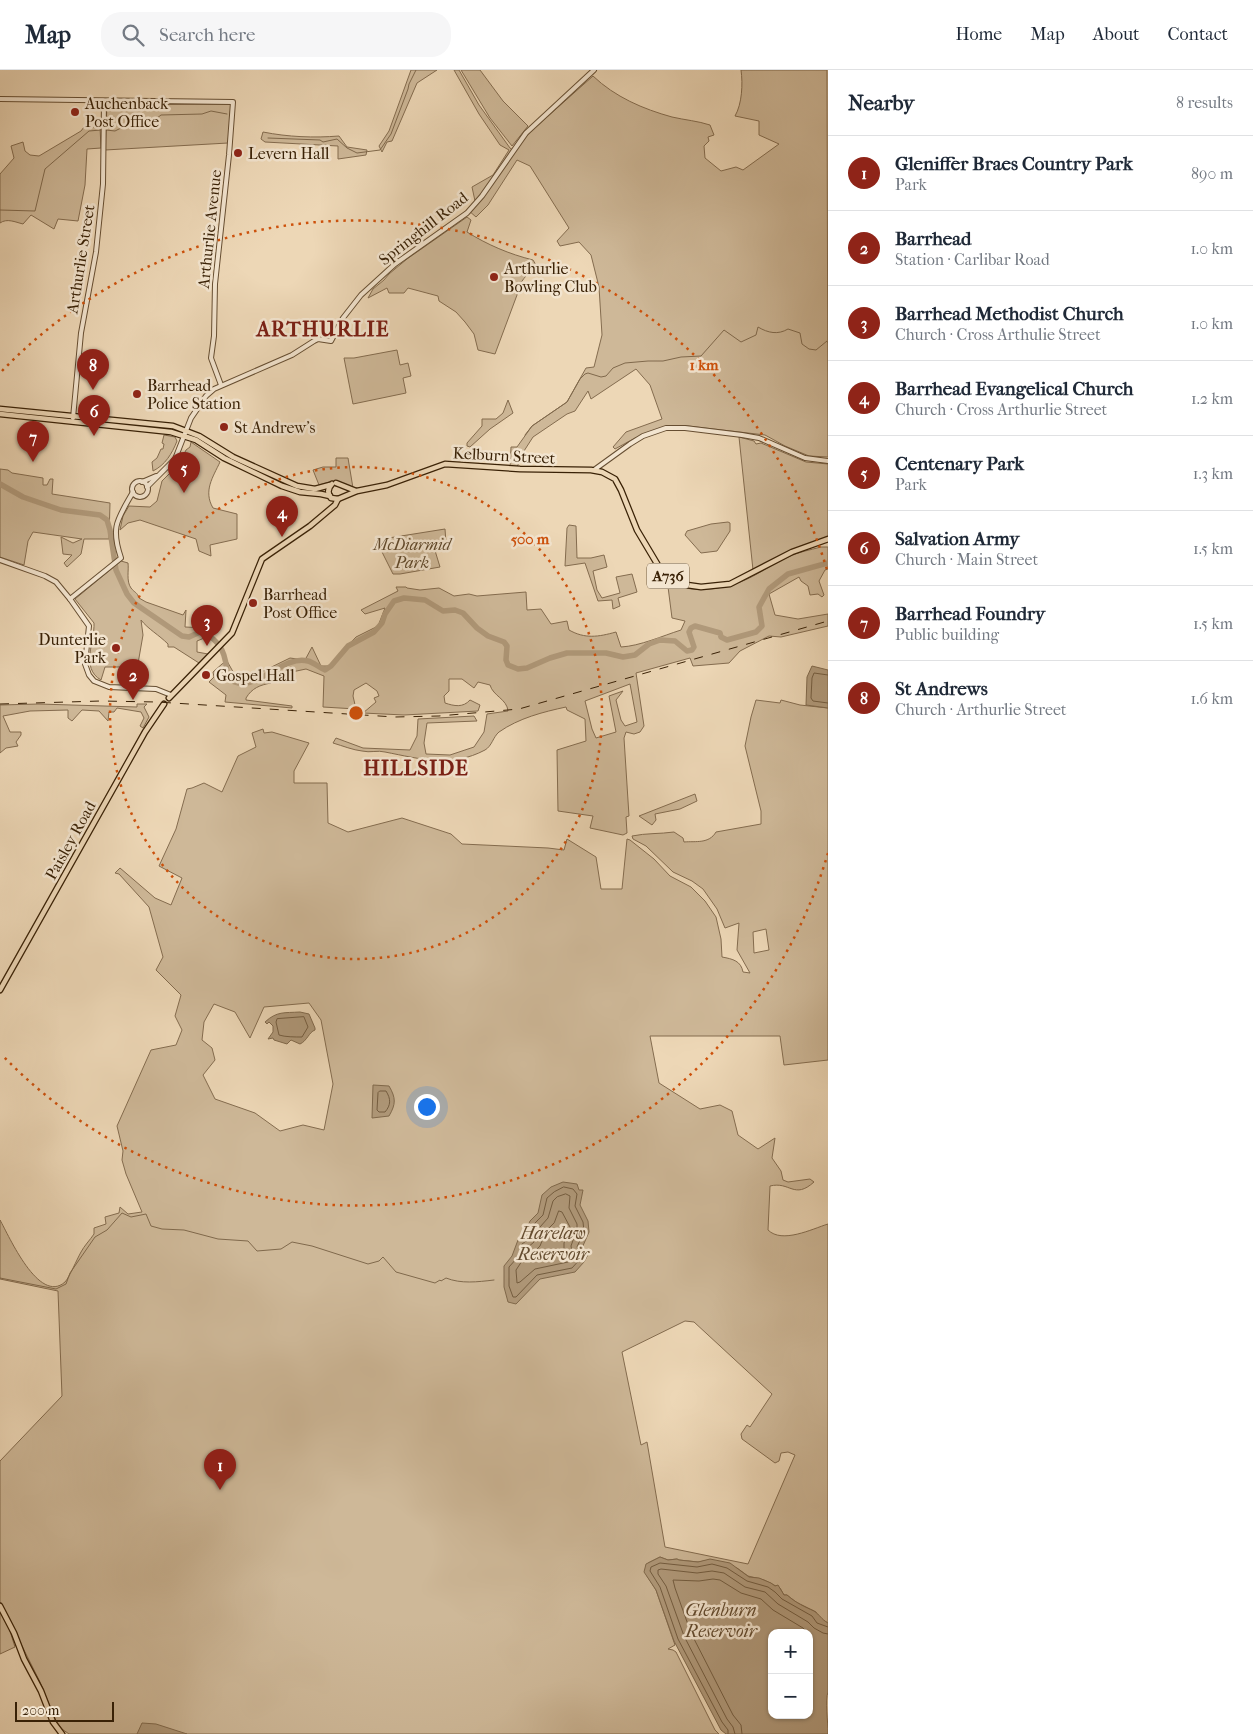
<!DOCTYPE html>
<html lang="en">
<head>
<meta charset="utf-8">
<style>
  :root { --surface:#fff; --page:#f6f6f7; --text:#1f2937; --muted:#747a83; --line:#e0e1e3; --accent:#8f2418 }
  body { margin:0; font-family:"IM FELL French Canon",serif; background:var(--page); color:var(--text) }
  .controls { position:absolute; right:15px; bottom:15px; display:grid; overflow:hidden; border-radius:10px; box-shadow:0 1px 4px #0004 }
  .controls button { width:45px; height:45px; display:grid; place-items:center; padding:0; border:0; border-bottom:1px solid var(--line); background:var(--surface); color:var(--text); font:25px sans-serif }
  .scale { position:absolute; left:15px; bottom:12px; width:99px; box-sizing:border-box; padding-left:5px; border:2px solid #392106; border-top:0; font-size:14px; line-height:18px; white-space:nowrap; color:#392106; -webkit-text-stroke:4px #f3e5d0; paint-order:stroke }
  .you { position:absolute; left:426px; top:1036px; width:18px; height:18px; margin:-12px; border:4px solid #fff; border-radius:50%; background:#1a73e8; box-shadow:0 0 0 8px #1a73e833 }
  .badge { display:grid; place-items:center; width:32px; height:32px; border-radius:50%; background:var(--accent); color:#fff; font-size:16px; font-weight:700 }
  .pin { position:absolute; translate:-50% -41px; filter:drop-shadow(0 1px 2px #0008) }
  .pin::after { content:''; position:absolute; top:26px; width:18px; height:15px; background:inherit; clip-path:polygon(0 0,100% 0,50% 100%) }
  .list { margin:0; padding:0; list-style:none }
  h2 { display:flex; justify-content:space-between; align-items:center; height:65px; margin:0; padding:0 20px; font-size:21px }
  h2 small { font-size:16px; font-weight:400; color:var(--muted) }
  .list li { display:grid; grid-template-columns:32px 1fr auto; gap:15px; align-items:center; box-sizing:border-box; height:75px; padding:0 20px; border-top:1px solid var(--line) }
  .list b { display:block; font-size:19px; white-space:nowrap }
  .list p { margin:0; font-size:16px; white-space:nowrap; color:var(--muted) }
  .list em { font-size:16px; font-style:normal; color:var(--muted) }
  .icon { flex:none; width:28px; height:28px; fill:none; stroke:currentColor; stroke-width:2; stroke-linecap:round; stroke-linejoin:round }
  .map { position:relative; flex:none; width:828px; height:1664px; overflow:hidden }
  header { display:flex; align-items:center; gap:30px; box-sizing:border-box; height:70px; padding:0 25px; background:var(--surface); border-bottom:1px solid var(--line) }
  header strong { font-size:24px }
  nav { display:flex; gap:28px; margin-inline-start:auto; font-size:18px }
  .search { width:350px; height:45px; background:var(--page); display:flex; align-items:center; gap:12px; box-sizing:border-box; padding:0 18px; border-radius:20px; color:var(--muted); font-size:19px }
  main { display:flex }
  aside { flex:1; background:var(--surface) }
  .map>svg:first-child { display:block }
  .green { fill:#ceb898; stroke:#846c4f; fill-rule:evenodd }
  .water { fill:#b0997a; stroke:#80694c; fill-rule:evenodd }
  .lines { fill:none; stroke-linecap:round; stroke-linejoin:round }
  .shore { stroke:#745d40; stroke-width:1 }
  .stream { stroke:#80694c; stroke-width:1 }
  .river { stroke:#b0997a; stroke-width:5.5 }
  .minor-casing { stroke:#664e32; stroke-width:6 }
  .major-casing { stroke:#392106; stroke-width:7 }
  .minor { stroke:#f3e5d0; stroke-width:4 }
  .major { stroke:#edd7b6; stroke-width:4.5 }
  .rail { stroke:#392106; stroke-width:1; stroke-dasharray:9 9; stroke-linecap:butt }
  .ring { fill:none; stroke:#ce510b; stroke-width:2.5; stroke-dasharray:2.5 5 }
  .poi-dot { fill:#8f2418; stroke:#f3e5d0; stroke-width:2 }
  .labels { text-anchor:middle; stroke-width:5; stroke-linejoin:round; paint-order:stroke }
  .shield { fill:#f3e5d0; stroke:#715c43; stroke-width:1 }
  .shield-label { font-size:15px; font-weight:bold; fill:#392106 }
  .poi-label { font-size:16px; fill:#392106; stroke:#f3e5d0; text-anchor:start }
  .street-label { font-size:16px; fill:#392106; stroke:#f3e5d0 }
  .park-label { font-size:16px; font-style:italic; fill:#5e472a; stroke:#f3e5d0 }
  .water-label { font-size:18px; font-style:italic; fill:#634b2f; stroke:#f3e5d0 }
  .district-label { font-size:21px; font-weight:bold; letter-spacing:1px; fill:#7a1f14; stroke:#f3e5d0 }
  .centre { fill:#ce510b; stroke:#f3e5d0; stroke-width:2.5 }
  .ring-label { font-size:15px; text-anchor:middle; font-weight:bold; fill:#ce510b; stroke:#f3e5d0; stroke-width:5; stroke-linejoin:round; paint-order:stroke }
</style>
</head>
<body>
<header>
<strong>Map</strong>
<div class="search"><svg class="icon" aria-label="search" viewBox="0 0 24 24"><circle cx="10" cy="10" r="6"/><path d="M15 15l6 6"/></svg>Search here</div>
<nav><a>Home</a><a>Map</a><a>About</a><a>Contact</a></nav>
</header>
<main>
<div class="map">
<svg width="828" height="1664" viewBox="0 0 828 1664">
  <rect width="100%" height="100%" fill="#edd7b6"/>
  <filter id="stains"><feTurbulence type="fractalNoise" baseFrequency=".004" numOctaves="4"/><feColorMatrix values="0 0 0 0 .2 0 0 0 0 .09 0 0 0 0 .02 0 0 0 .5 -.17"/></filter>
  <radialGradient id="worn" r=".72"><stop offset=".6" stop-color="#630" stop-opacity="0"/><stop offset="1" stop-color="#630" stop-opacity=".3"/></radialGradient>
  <g class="green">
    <path d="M411,0H437L417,13L392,71L387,72L382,82L379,76L389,61Z"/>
    <path d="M454,0H459L479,35L510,78L514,81L529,63L593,6C615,27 643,39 672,47C685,50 698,51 710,55L714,65L708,67L709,71L704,76L705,88L721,101L736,97L743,100L779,74L759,65V51L735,46C742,34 743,14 741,0H827L828,387L809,386L785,376L765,365L688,356H667L635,368L615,379L613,377L626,362L662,349L650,315L636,299L591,329L588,321L575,341L567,344L533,367L524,381L517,397H510L511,377H517L532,356L567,332L586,298L594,297L602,265L599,217L591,185L579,172L560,176L557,171L569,158L530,96L517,90L488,135L476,147L468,140L475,131L472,117L493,105L509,80L500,75L479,44Z"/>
    <path d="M461,0H480L503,31L528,56L512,76L490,48Z"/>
    <path d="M231,34L228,73L105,80L107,35Z"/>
    <path d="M84,57H100L101,78L87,79L85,115L78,151L58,149L54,159L31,145L23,154C15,152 7,148 0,153V104L14,88L11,76L23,72L25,81L30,85L39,86L81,61Z"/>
    <path d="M263,62C288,67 314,68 339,66L347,77L367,80L366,85L338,89V76L265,72L261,69Z"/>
    <path d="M467,147L471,150L467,162C488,175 509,184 533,190L536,195C528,204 518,212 517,225L495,284L478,280L474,264L465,252L456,242L439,231L438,226L408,218L404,223H389L387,218L368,228L373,219L384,210L389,204L407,189Z"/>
    <path d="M397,280L400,295L408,293L411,306L403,308L406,323L353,334L344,288H354Z"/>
    <path d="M508,330L513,343L490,359L470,377L467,376V373L482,356V349H496L503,343Z"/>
    <path d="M164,365L175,367L177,371C172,384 165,395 153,401L152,392L157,388L161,379H163L164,374L162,373Z"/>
    <path d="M739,367L754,371L756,374L761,373L806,392L828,394V469L753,500Z"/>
    <path d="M191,372L220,392C213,407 203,421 213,438L237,444V469L210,475L211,486L199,481L196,469L140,450L128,453L120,460L123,446L129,436L150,437L157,431L162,411L179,394L186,380L190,377Z"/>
    <path d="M336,388H348L353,418L333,411L319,415L313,400L323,397H336Z"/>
    <path d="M0,399L8,400L12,403L43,408V415H47L50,409H53L52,424L110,433L109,469H84L81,484L67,497L64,493L72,485L63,484L61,467L73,473L82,469L33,462L28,471L24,495L0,487Z"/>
    <path d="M728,452L730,453V461L717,481L701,483L685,465L687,461L711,454Z"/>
    <path d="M569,455L576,456L577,488H591L604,485L607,497L593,501L597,520L602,528L620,523L616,507L632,504L637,522L618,528L620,536L613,539L612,530L598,531L585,493L565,496L567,458Z"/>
    <path d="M445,459L446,473L433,474L440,497L400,504H393L376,470Z"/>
    <path d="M821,477H828V499L825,500L819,511L824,525L822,527L818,524L810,525L808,516L801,511L799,507L769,524L775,545L798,549L828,544V556L781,567L769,566L740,581L729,593L693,596L690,588L636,603L644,656L640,662L634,664L626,662L624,668L629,746L626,747L627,763L623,765L590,758L593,746L558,741L557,680L586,671L585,649L567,640L566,637C543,642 519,648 499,662C493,667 492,676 485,680C451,698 421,689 385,682C378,680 370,683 362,681C353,680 343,676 333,673L336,668L363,678L410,680L417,666L418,649L474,646L477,651L427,653L424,673L426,684L450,685L474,677L484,662L487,644L508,641C507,629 493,626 490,615L478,612L474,618L462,609H449V621L444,626L445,633C454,636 463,638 470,630L480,635L478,641L404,645L363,643L376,632L374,628L379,626L377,621L366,613L354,620L353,626L356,639L323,637L324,606L306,599L273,606L271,613C260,615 252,618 246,628V630L292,636V638L225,632L226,625L209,612L214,607L213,602L222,594L227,591L236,607H251L290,588L305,590L312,577L321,596H329L356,567L378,556L385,538L365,544L361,540L398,521L396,517H406L407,518L420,520L439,518L454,526L469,524L477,526L526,522L527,540L541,539L551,554L567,551L569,560C585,569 598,567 616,562L621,577C640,576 662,566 681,560L685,551L672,548L667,509C686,525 718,520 740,512C757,506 771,494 788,487C798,482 810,480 821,477ZM630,614L637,652L625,656L621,650L616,630L623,621L609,626L616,662L596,668L592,659L585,631Z"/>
    <path d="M121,491L128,493C129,500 126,511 131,518C135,523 137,522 139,528L146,532L183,545L186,540L185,557L208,558L214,564L197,571V582L208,584L199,593L174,577H168V574C159,565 148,559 141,550L143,565L136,605L128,604L127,597H105L101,610C80,598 95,571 94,553L75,529Z"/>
    <path d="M756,630L780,633L781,630L800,635L828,638V990L784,995L780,966H650L659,1013L700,1039L720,1035L732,1041L738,1065L758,1079L775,1068L772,1088L781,1101L783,1110L788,1112L810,1109L814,1112C794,1130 790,1111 770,1116L768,1160C782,1174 812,1159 828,1154V1553L820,1549L816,1542L796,1532L787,1525H784L780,1518L764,1510L748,1506L737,1498L710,1490L698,1492L679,1490L677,1489L668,1490L660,1487L648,1493L647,1506L656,1520L675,1575L668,1579L673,1580L676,1582L715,1660L719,1664H69L62,1659L56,1651L40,1612L0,1532V1391L62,1326L58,1221L0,1209V1150C9,1166 39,1235 65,1212C69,1208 77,1189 81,1182C84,1176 90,1170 94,1164V1158L106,1154L105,1147L119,1143L120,1137L128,1144L142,1142L126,1104L122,1090L123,1081L117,1056L151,980L176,975L182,960L175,946L181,925L156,900L163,887L149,837L119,804L115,803L120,798L155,828L171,835L182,808L159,796L176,759L187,719L192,718L204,713L222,722L238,686L256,677L252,663L263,659L264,663L272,662L309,673L294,701V713H327L328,753L348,762L402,748L451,764L462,774L548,778L564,780L567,769L596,787L601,819H622L627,769L630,770L654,789L670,806L691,817L705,831L716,847L721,869L722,887C733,889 741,891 743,902L750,903L737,880L739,853L725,858L717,839L703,819L692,811L673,802L646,776L633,769L632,766C646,763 660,764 674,762L683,768L684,772C696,771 709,774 716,762L761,754V741L745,676L751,647ZM766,859L769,880L754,883L753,862ZM309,933L321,950L333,1014L324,1060L303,1055L280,1061L255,1043L215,1029L203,1005L215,990L212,978L202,970L204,952L214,934L235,942L250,968L264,937ZM685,1251L694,1252L772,1324L750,1357L747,1355L741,1364L742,1369L775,1393L779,1391L781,1383L788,1382L795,1385L748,1494L665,1477L647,1372L641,1375L622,1282Z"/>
    <path d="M39,634L137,637V634H147L144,637L149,647L143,658L140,656L144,648L141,642L117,638L114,642H109L108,651L99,641L82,640L72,651L68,648V640L30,641L3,646L10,662H21V665L16,672L18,676L6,678L0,683V635Z"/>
    <path d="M695,724L697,731L680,739L655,744L656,750L652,755L639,746Z"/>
    <path d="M0,1542L9,1558L15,1577L0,1584Z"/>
  </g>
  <g class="water">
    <path d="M812,596L828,600V638L806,635L807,607Z"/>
    <path d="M300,942L309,944L315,958V960C309,962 307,971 300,974L291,970L287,974L274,970L273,968L268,969L273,962V956L269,952L267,954L265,952C277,941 284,943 300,942Z"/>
    <path d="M373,1015L389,1016C396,1028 396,1034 389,1046L372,1048Z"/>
    <path d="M563,1112L577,1114L579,1120H583L580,1135L588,1151L589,1162L582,1178L589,1183L584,1192L575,1202L540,1209L516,1234L508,1232L504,1217V1196L512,1186L518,1170L524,1166L530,1151L538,1143L542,1125L551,1117Z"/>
    <path d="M660,1487L668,1490L677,1489L679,1490L698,1492L710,1489L730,1493L749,1507L759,1508L771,1513L775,1516L778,1515L784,1525H787C796,1533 805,1537 814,1541C820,1545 821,1549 828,1553V1622C825,1630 828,1651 828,1664H726L721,1660L674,1571L656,1520L644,1502L646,1494ZM772,1563H809V1645H772Z"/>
    <path d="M142,1653L156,1654L187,1664H137Z"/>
  </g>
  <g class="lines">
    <g class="shore">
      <path d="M828,605L814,603L812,608L811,628L813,631L828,633"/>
      <path d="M304,947L308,957L302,967C295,967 285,967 279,965L276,952L277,949Z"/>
      <path d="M380,1021H386C391,1029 391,1035 385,1042H379L377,1040L378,1023Z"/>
      <path d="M564,1117L573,1119L577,1124L575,1136L583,1152L584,1161L577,1177L582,1187L572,1198L537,1205L516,1227H513L509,1216V1197L517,1188L522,1174L529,1169L535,1153L543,1145L547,1128L554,1122Z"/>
      <path d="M566,1124L570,1126L569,1138L577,1154V1159L571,1176L573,1187L568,1192L535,1199L520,1212L517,1213L516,1200L522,1191L527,1178L534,1172L540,1157L548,1148L553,1131L557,1127Z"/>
      <path d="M559,1141L562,1142L570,1157L564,1173V1184L533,1191L531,1188L533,1183L540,1176L546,1161L554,1153Z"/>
      <path d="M728,1664V1660L722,1652L678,1569L660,1517L650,1501L651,1497L660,1493L697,1497L712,1494L727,1498L747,1511L768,1517L775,1522L782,1529L812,1546L817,1553L828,1557"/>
      <path d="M735,1664L733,1657L727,1649L684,1566L666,1516L658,1504V1500L661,1499L697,1503L712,1501L724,1503L745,1517L765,1522L778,1534L808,1552L814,1558L823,1563L828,1564"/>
      <path d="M742,1664L741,1655L733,1645L691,1563L675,1518L673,1510L699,1511L713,1509L720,1510L741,1523L761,1529L773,1540L803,1558L808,1563"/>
    </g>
    <g class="stream">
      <path d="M106,60L115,61L133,52H152L161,45L202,44L211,41L227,44"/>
      <path d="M268,68L320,70L323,72L337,69L347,78L357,83L380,80L391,64L408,19L409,14L416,0"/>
      <path d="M0,140L35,141L45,99L89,61L101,60"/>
      <path d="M525,365L532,356L567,332L580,309L585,304L588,303L601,307L606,306L613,298L625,293L648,291H663L681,287L701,286L724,260L741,272L756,265L758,257C768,263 778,265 788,259L800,263L802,274L809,279L816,280L827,271L828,273"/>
      <path d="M0,1208L56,1219L66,1214L70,1203L95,1167L107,1160L122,1143L131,1147L146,1144L151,1156L162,1159L184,1160L218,1169L248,1171L257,1181L281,1179L292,1172L312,1176L368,1194L379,1191L383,1187L396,1202L435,1213L440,1210L441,1211L446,1208C461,1214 477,1212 494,1210"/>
    </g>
    <path class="river" d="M0,414L23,427L61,440L100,445L107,450L110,460L116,500L127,524L134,533L182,566L189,567L200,562C222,569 227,587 227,608C255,628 280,584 308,591C313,592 320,598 325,600L331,596L348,576L374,562L382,553L385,544L394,531L404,528L425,530L443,541L455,540L463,543L477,558L488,566L504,572L507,576L506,590L508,595L518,599L527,598L550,588L567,583H606L623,587L635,585L649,574L660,570L675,571L687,581L692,580L694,577L689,562L691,558L695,556L720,563L721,567L727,570L756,562L762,556L759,537L769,519L788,504L828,493"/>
    <g class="minor-casing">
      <g id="minor">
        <path d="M0,29L233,32L229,85L215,214L214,266L211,288L221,315"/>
        <path d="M73,348L81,263L96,182L103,114L104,31"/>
        <path d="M594,400L630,374L643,366L666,358H685L742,365L759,368L805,388L828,391"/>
        <circle cx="140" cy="419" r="8"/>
        <path d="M142,412L156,406"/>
        <path d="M147,417L175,389L191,348L206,326L214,319L292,285L314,271L318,269L331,271L343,248L361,225L395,194L467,143L482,126L526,63L594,0"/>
        <path d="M0,490L45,506L56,512L70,529L89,556L85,594L89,605L94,611L109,617L156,619L171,625"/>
        <path d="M70,529L121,488C110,456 118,449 133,422"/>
      </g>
    </g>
    <g class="major-casing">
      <g id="major">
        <path d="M0,339L173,356L199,366L233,387L297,416L315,419L330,415"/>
        <path d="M0,344L171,362L196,370L224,388L282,416L300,422L321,424L330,426"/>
        <path d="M336,413L356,421"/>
        <path d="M332,414C328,418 327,423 331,428L338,429L357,421L387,415L445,394L520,399L591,400L602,402L615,409L621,420L637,460L659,497L670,509L680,514L701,517L730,514L792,482L828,469"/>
        <path d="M169,628L232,563L262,489L310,456L335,435L338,429"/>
        <path d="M0,920L145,662L164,634"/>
        <path d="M0,1536L14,1563L24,1589L41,1621L53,1652L62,1664"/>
      </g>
    </g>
    <use href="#minor" class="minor"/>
    <use href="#major" class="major"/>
    <path class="rail" d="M0,634L101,631L157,632L395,647L439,646L519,639L828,551"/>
  </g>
  <g class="ring">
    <circle cx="356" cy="643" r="246"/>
    <path d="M828 783A492 492 0 0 1 2 985M2 301A492 492 0 0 1 828 503"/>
  </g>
  <g class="poi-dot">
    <circle cx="75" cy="42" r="5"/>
    <circle cx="238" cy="83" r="5"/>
    <circle cx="494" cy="207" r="5"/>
    <circle cx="137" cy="324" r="5"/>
    <circle cx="224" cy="357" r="5"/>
    <circle cx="253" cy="533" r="5"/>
    <circle cx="116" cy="578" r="5"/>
    <circle cx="206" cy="605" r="5"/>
  </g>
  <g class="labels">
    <rect class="shield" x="647" y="493.5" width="42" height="25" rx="4"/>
    <g class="shield-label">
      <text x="668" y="511">A736</text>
    </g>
    <g class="poi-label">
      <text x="85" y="39">Auchenback<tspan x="85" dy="18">Post Office</tspan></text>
      <text x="248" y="89">Levern Hall</text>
      <text x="504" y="204">Arthurlie<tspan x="504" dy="18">Bowling Club</tspan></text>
      <text x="147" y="321">Barrhead<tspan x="147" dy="18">Police Station</tspan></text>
      <text x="234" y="363">St Andrew's</text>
      <text x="263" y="530">Barrhead<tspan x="263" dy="18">Post Office</tspan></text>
      <text x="106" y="575" text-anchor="end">Dunterlie<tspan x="106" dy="18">Park</tspan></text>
      <text x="216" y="611">Gospel Hall</text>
    </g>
    <g class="street-label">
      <text transform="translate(423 158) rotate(-38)" y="6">Springhill Road</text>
      <text transform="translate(209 159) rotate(-84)" y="6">Arthurlie Avenue</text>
      <text transform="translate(80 189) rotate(-81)" y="6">Arthurlie Street</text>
      <text transform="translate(504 385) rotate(3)" y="6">Kelburn Street</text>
      <text transform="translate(70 770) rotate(-61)" y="6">Paisley Road</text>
    </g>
    <g class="park-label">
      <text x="412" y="480">McDiarmid<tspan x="412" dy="18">Park</tspan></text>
    </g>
    <g class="water-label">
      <text x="553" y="1169">Harelaw<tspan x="553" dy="21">Reservoir</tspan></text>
      <text x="721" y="1546">Glenburn<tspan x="721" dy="21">Reservoir</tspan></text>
    </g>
    <g class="district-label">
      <text x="323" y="266">ARTHURLIE</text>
      <text x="416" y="705">HILLSIDE</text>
    </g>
  </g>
  <circle cx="356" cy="643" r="8" class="centre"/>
  <g class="ring-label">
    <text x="704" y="300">1 km</text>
    <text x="530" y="474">500 m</text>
  </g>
  <rect width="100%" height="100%" filter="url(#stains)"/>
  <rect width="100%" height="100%" fill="url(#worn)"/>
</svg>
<div class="controls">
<button>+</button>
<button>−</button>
</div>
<div class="scale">200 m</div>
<div class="you"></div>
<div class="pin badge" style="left:220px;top:1420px">1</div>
<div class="pin badge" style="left:133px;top:630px">2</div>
<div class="pin badge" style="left:207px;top:576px">3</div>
<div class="pin badge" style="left:282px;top:467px">4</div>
<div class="pin badge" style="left:184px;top:423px">5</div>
<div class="pin badge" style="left:94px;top:366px">6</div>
<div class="pin badge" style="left:33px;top:392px">7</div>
<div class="pin badge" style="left:93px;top:320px">8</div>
</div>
<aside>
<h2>Nearby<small>8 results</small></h2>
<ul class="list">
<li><span class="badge">1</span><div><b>Gleniffer Braes Country Park</b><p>Park</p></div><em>890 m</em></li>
<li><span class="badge">2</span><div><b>Barrhead</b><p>Station · Carlibar Road</p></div><em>1.0 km</em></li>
<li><span class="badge">3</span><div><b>Barrhead Methodist Church</b><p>Church · Cross Arthulie Street</p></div><em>1.0 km</em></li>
<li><span class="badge">4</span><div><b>Barrhead Evangelical Church</b><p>Church · Cross Arthurlie Street</p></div><em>1.2 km</em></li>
<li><span class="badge">5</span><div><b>Centenary Park</b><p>Park</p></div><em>1.3 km</em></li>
<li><span class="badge">6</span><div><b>Salvation Army</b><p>Church · Main Street</p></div><em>1.5 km</em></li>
<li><span class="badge">7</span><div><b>Barrhead Foundry</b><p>Public building</p></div><em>1.5 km</em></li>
<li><span class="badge">8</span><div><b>St Andrews</b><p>Church · Arthurlie Street</p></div><em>1.6 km</em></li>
</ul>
</aside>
</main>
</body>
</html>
